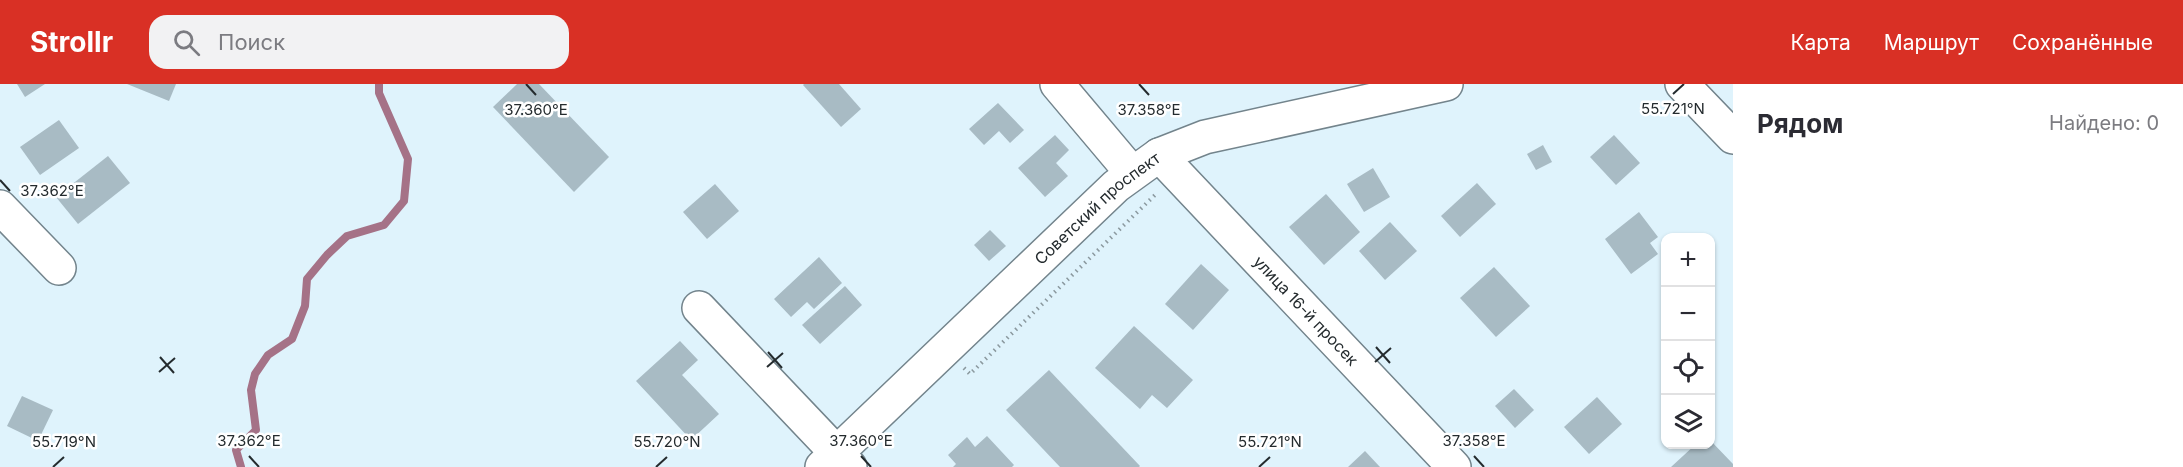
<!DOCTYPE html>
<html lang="ru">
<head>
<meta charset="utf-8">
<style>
  :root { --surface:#fff; --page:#f2f2f3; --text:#2b2b33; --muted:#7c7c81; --line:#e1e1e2; --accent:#d93025 }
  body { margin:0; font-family:Inter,sans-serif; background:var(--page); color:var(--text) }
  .controls { position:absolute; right:18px; bottom:18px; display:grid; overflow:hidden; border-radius:12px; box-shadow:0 2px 4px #0004 }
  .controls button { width:54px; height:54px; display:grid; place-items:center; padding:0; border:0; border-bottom:2px solid var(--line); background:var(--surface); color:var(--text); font:30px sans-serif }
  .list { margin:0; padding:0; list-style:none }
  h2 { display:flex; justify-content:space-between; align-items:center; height:78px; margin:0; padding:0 24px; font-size:26px }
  h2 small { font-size:20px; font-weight:400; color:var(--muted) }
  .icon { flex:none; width:33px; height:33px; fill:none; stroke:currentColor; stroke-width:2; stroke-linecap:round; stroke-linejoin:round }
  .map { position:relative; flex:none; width:1733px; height:383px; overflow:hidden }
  header { display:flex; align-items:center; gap:36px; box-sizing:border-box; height:84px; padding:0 30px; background:var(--accent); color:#fff }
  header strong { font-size:28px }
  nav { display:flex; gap:33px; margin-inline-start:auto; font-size:21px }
  .search { width:420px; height:54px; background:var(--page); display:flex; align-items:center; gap:15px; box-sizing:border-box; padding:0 21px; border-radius:18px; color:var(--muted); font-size:22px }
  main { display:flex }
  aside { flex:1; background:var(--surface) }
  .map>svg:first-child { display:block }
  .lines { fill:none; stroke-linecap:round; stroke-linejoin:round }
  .stream { stroke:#a57287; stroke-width:8 }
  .building { fill:#a8bbc4 }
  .minor-casing { stroke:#73848c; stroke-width:36 }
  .path { stroke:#8b999f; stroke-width:4; stroke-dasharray:1.5 4.5; stroke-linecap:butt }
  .minor { stroke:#fff; stroke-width:33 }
  .ticks { fill:none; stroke:#242b2e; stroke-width:2 }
  .labels { text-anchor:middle; stroke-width:5; stroke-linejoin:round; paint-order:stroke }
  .street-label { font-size:16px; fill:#242b2e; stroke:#fff }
  .ticks-label { font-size:15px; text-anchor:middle; fill:#242b2e; stroke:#fff; stroke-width:5; stroke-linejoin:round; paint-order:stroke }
</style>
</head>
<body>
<header>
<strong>Strollr</strong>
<div class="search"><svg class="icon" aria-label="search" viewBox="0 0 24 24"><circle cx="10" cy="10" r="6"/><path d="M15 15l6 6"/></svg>Поиск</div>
<nav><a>Карта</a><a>Маршрут</a><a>Сохранённые</a></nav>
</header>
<main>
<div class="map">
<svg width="1733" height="383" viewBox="0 0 1733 383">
  <rect width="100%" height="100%" fill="#dff3fc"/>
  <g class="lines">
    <path class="stream" d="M241,383L236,366L256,346L251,306L255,290L268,271L292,255L305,222L307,195L327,171L347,152L384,141L404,117L408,75L379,9V0"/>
  </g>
  <g class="building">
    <path d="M17,0H45L25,13Z"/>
    <path d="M127,0H176L169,17Z"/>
    <path d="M517,0H539L609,73L574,108L493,23Z"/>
    <path d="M804,0H839L861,25L841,43L803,1Z"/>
    <path d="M998,19L1024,46L1010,59L999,47L984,61L969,45Z"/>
    <path d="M59,36L79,64L40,91L20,63Z"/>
    <path d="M1055,51L1069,66L1056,79L1068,92L1045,113L1018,84Z"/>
    <path d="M1614,51L1640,79L1616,101L1590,73Z"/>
    <path d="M1543,61L1552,78L1536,86L1527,70Z"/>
    <path d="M108,72L130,99L78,140L56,113Z"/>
    <path d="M1373,84L1390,113L1364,128L1347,100Z"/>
    <path d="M1477,99L1496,120L1460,153L1441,132Z"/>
    <path d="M715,100L739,127L707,155L683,128Z"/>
    <path d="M1326,110L1360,148L1324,181L1289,143Z"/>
    <path d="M1639,128L1658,153L1650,159L1658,170L1631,190L1605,155Z"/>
    <path d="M1390,138L1417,167L1385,196L1359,167Z"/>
    <path d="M990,146L1006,162L989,177L974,161Z"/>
    <path d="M819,173L842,199L814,225L807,218L791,233L774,215Z"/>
    <path d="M1201,180L1229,206L1193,246L1165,220Z"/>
    <path d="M1494,183L1530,222L1496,253L1460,214Z"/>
    <path d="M845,202L862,221L820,260L802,241Z"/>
    <path d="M1134,242L1193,296L1167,324L1152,311L1140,325L1095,284Z"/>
    <path d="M680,257L698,276L682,291L719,330L691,356L636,297Z"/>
    <path d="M1049,286L1140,382L1139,383H1060L1006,326Z"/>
    <path d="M1514,305L1534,326L1515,344L1495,322Z"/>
    <path d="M22,312L53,326L38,357L7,342Z"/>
    <path d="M1597,313L1622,340L1589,370L1564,343Z"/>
    <path d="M987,352L1014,381L1012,383H953L956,380L948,371L967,353L975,363Z"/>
    <path d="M1710,356L1733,380V383H1671L1696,360H1710Z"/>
    <path d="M1365,367L1380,383H1348Z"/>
  </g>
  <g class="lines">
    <g class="minor-casing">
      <g id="minor">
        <path d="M1057,0L1132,89"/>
        <path d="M1682,0L1733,53"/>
        <path id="s1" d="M1159,71L1454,383"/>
        <path d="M0,123L59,184"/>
        <path d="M699,224L850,383"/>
        <path id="s2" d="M822,383L1116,102L1159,71L1205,53L1446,0"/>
      </g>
    </g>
    <path class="path" d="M964,284L970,290L1155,111"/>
    <use href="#minor" class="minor"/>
  </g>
  <path class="ticks" d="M526,0L536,11M1139,0L1149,11M1673,10L1684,0M0,96L10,107M1376,263L1390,279M768,268L782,284M160,273L174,289M1375,278L1391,264M767,283L783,269M159,288L175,274M249,372L259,383M861,372L871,383M1474,372L1484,383M53,383L64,373M656,383L667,373M1259,383L1270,373"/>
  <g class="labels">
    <g class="street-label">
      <text dy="6" stroke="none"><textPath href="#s2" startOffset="378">Советский проспект</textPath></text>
      <text dy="6" stroke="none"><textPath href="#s1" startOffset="214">улица 16-й просек</textPath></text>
    </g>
  </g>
  <g class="ticks-label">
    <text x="1673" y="30">55.721°N</text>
    <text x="536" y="31">37.360°E</text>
    <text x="1149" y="31">37.358°E</text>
    <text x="52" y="112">37.362°E</text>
    <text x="249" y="362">37.362°E</text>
    <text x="861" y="362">37.360°E</text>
    <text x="1474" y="362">37.358°E</text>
    <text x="64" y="363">55.719°N</text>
    <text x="667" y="363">55.720°N</text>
    <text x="1270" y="363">55.721°N</text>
  </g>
</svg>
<div class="controls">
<button>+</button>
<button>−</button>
<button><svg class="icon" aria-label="locate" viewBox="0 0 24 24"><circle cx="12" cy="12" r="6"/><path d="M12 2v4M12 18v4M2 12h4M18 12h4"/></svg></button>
<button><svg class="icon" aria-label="layers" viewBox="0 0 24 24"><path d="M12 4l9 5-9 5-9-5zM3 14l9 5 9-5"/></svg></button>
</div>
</div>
<aside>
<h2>Рядом<small>Найдено: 0</small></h2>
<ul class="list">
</ul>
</aside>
</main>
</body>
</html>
